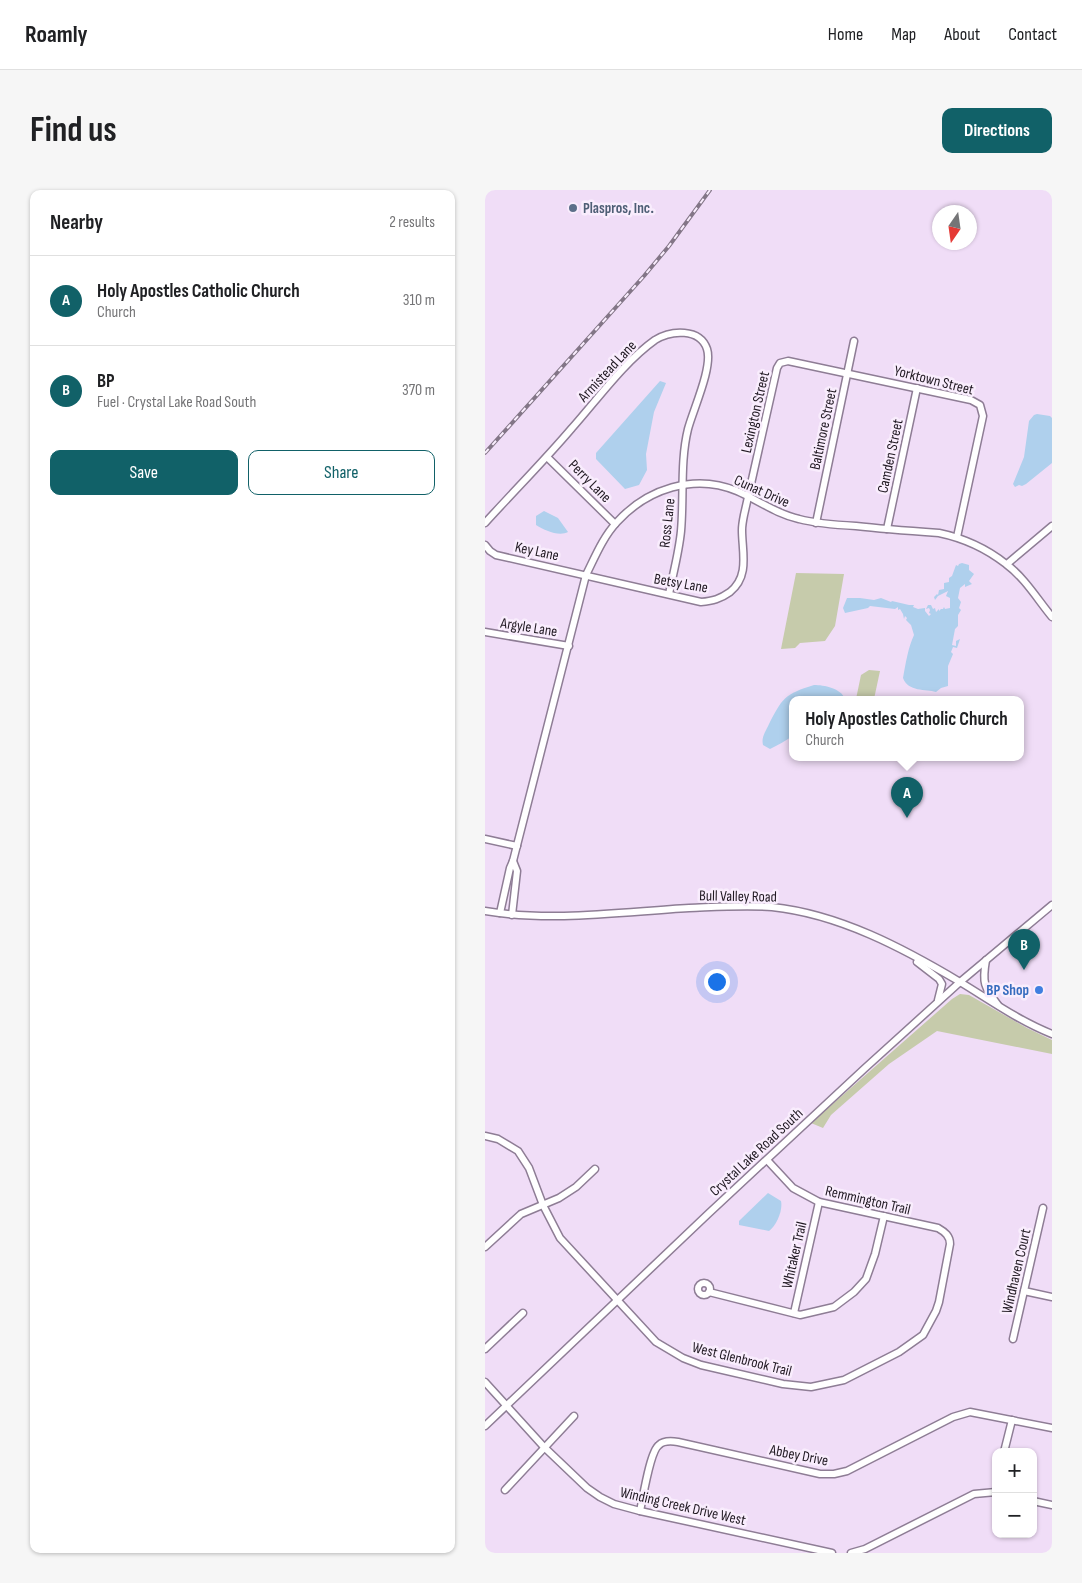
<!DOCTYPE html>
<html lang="en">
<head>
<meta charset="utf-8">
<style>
  :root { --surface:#fff; --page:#f6f6f6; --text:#202124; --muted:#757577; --line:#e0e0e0; --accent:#116168 }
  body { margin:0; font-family:"Sofia Sans Condensed",sans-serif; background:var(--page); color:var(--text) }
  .controls { position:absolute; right:15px; bottom:15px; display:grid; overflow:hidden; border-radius:10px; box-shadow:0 1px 4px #0004 }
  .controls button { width:45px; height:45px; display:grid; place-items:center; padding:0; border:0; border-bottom:1px solid var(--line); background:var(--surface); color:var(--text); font:25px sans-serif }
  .compass { position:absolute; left:447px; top:15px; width:45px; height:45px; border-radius:50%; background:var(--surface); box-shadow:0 1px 4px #0004; rotate:193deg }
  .you { position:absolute; left:231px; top:791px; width:18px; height:18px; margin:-12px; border:4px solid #fff; border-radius:50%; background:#1a73e8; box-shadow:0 0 0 8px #1a73e833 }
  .badge { display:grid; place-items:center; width:32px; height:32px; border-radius:50%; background:var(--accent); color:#fff; font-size:16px; font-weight:700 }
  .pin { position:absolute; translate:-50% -41px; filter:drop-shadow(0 1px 2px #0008) }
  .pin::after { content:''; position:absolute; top:26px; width:18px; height:15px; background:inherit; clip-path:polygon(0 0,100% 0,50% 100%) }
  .popup { position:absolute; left:304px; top:506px; width:235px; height:65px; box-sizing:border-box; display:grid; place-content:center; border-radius:10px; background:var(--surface); filter:drop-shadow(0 1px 4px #0005); font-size:16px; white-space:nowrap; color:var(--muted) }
  .popup b { font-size:19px; color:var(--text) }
  .popup::after { content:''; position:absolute; left:50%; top:100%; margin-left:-10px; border:10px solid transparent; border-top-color:var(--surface) }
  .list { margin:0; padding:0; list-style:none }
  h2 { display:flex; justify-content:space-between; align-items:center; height:65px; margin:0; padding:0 20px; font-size:21px }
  h2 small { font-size:16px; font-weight:400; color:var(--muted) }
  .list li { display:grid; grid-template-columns:32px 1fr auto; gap:15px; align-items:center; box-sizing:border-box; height:90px; padding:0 20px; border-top:1px solid var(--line) }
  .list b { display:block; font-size:19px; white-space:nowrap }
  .list p { margin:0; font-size:16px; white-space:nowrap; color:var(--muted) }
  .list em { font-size:16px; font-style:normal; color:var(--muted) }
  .actions { display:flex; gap:10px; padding:15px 20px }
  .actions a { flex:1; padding:11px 0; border:1px solid var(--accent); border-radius:10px; text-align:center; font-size:18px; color:var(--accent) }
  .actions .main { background:var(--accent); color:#fff }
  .map { position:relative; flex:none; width:567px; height:1363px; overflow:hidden; border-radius:10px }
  header { display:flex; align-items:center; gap:30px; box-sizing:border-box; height:70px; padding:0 25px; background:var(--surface); border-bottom:1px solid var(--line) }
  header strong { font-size:24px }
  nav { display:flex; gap:28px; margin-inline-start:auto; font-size:18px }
  .intro { display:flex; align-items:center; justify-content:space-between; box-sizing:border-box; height:120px; padding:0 30px }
  h1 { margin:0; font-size:35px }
  .button { padding:12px 22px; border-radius:10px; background:var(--accent); color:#fff; font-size:18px; font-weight:700 }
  main { display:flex; gap:30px; padding:0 30px }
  aside { flex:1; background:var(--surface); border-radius:10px; box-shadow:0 1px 4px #0004 }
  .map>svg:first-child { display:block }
  .green { fill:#c6cbab }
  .water { fill:#afd0ed }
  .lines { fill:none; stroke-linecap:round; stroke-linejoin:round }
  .minor-casing { stroke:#8e7d95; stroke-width:9 }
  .minor { stroke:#fff; stroke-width:6 }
  .rail-casing { stroke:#837687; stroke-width:4 }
  .rail { stroke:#f9edfd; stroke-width:2; stroke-dasharray:5.5; stroke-linecap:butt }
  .service-dot { fill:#5c6f8a; stroke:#f9edfd; stroke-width:2 }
  .shop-dot { fill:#3f7fe0; stroke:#f9edfd; stroke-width:2 }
  .labels { text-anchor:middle; stroke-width:5; stroke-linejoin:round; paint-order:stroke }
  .service-label { font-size:15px; font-weight:bold; fill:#4e5e75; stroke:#f9edfd; text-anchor:start }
  .street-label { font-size:15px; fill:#201922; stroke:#f9edfd }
  .shop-label { font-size:15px; font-weight:bold; fill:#366cbe; stroke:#f9edfd; text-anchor:end }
</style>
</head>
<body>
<header>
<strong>Roamly</strong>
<nav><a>Home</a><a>Map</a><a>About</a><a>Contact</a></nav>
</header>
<div class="intro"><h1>Find us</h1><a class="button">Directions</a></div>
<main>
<aside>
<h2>Nearby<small>2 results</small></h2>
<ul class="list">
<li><span class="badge">A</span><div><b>Holy Apostles Catholic Church</b><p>Church</p></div><em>310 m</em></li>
<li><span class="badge">B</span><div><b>BP</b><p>Fuel · Crystal Lake Road South</p></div><em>370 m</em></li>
</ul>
<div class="actions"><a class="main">Save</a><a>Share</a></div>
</aside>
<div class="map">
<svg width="567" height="1363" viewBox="0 0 567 1363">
  <rect width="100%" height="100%" fill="#f0ddf7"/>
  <g class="green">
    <path d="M311,383L359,384L350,436L340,451L315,453L310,458L296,459Z"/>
    <path d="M384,480L395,481L389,509H371L376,485Z"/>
    <path d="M475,804L484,805L542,838L567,850V864L452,841L404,874L346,925L338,938L326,933L467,809Z"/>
  </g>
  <g class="water">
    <path d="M175,191L181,193L169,222L161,264L162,280L154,295L140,299L111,269V263Z"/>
    <path d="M552,224L565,226L567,228V273L541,294L537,296L534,295L530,297L528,294L539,267L544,231L549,225Z"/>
    <path d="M59,321L73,328L83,342C74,347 59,340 51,335V326Z"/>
    <path d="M477,373L484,375V380L489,384L484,391L487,394L480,397V394L475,398L473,408L476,412L474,418L476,420L473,425V436L470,439L467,455L471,456V451L475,449L472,458L468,457L466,462L468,464L463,476V496L456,498L451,502C441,499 423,502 418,488C421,472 423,458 429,445L426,435L421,430L422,428L420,426L419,429L418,424L415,419L413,420V417L410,419L385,416L383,418L360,423L358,418L362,408H375L389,410L396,408L406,412L407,411L424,415H429L428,417L433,419L440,418V421L444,426L446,424L444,423L445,420L444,418L441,419L443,415H446L448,419L450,418L451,422L454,419V421L456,419H458L459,417L460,419L465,418V408L461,406L463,401L453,406L450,410L449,407L452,404L453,405L454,400L459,399V393L464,392V388L467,386L471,375L473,376L474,374Z"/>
    <path d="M329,495C339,495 356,498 360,509H308V546C300,551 293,555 285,559L278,555C276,547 281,541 284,534C297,509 299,504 329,495Z"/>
    <path d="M283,1003L296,1011C298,1020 292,1035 284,1041L254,1035V1031Z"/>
  </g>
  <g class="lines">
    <g class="minor-casing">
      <g id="minor">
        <path d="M62,267L130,334"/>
        <path d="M0,333C29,301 59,271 87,238C112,210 139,172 170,150C186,140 215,138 222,159C228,177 208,220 203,239C195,271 199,308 196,341C194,362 188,384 184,404"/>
        <path d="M331,333L369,151"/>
        <path d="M402,339L432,198"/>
        <path d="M0,355L5,361L11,365L216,412C228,411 235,409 245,402C265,386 257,362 257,340C257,335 258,330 259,325L292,178L295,173L303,171L486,210L495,215L498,226L472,347"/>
        <path d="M522,374L567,336"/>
        <path d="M0,442L84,456"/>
        <path d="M0,649L32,656"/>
        <path d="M0,721C67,732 136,722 204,718C231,717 259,715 287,717C354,724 418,758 475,792C505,810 534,831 567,844"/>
        <path d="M15,723L25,678L28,671L101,385C110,367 118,347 132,332C162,299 209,283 252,301C273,310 291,324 314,329C333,334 352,335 371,336C398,339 426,341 454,343C478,348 502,359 521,374C539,387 553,410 567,427"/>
        <path d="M27,725L32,681L28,671"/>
        <path d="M501,770C497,793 499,797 513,815"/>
        <path d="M432,772L454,789L457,794L453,810"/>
        <path d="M0,946L13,949L33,961L44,978L58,1015L75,1048L171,1152L198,1168L216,1175L298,1194L326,1197L359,1190L414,1162L438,1145L451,1121L454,1112L465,1054C465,1046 460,1042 453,1038L334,1012L308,998L282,970"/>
        <path d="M0,1057L36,1024L74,1008L91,997L110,979"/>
        <circle cx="219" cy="1099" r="6"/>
        <path d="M539,1101L567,1107"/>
        <path d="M224,1102L315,1125L349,1117L369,1102L381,1089L390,1064L399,1026"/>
        <path d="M309,1123L334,1012"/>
        <path d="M528,1149L558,1018"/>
        <path d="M0,1159L38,1123"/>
        <path d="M0,1192L59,1257L102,1298L115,1307L129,1314L155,1321L347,1363"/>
        <path d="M0,1236L223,1024L379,879L475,792L567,715"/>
        <path d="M519,1262L527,1230"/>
        <path d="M20,1300L89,1226"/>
        <path d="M548,1311L567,1315"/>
        <path d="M155,1321C158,1308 165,1261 174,1255C179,1250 187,1251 193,1252L335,1284H349L362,1281L468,1227L485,1222L567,1238"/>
        <path d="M366,1363L380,1359L489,1304L511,1302"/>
      </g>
    </g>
    <use href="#minor" class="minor"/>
    <g class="rail-casing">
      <path id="rail" d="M0,263L159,86L184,56L225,0"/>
    </g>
    <use href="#rail" class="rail"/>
  </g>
  <circle class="service-dot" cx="88" cy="18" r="5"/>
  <circle class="shop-dot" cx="554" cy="800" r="5"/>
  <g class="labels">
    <g class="service-label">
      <text x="98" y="23">Plaspros, Inc.</text>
    </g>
    <g class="street-label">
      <text transform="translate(122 181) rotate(-47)" y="5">Armistead Lane</text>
      <text transform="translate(449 190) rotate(14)" y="5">Yorktown Street</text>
      <text transform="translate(270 222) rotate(-77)" y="5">Lexington Street</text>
      <text transform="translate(338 239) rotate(-78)" y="5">Baltimore Street</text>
      <text transform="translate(405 266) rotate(-78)" y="5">Camden Street</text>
      <text transform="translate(105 291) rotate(45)" y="5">Perry Lane</text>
      <text transform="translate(277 301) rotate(24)" y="5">Cunat Drive</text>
      <text transform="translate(182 333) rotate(-84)" y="5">Ross Lane</text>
      <text transform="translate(52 361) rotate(12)" y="5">Key Lane</text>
      <text transform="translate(196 393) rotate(10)" y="5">Betsy Lane</text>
      <text transform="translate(44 437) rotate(9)" y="5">Argyle Lane</text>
      <text transform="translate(253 706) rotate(1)" y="5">Bull Valley Road</text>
      <text transform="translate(271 962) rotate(-43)" y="5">Crystal Lake Road South</text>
      <text transform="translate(383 1010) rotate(13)" y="5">Remmington Trail</text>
      <text transform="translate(309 1065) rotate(-77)" y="5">Whitaker Trail</text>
      <text transform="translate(531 1081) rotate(-77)" y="5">Windhaven Court</text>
      <text transform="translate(257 1169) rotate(14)" y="5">West Glenbrook Trail</text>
      <text transform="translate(314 1265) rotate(11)" y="5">Abbey Drive</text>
      <text transform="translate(198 1316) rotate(13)" y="5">Winding Creek Drive West</text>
    </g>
    <g class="shop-label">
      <text x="544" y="805">BP Shop</text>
    </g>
  </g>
</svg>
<div class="controls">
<button>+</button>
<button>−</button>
</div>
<svg class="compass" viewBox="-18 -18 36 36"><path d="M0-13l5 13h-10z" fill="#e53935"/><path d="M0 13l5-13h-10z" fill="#757577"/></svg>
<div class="you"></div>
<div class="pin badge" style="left:422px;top:628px">A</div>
<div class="popup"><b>Holy Apostles Catholic Church</b>Church</div>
<div class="pin badge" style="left:539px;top:780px">B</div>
</div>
</main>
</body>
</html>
